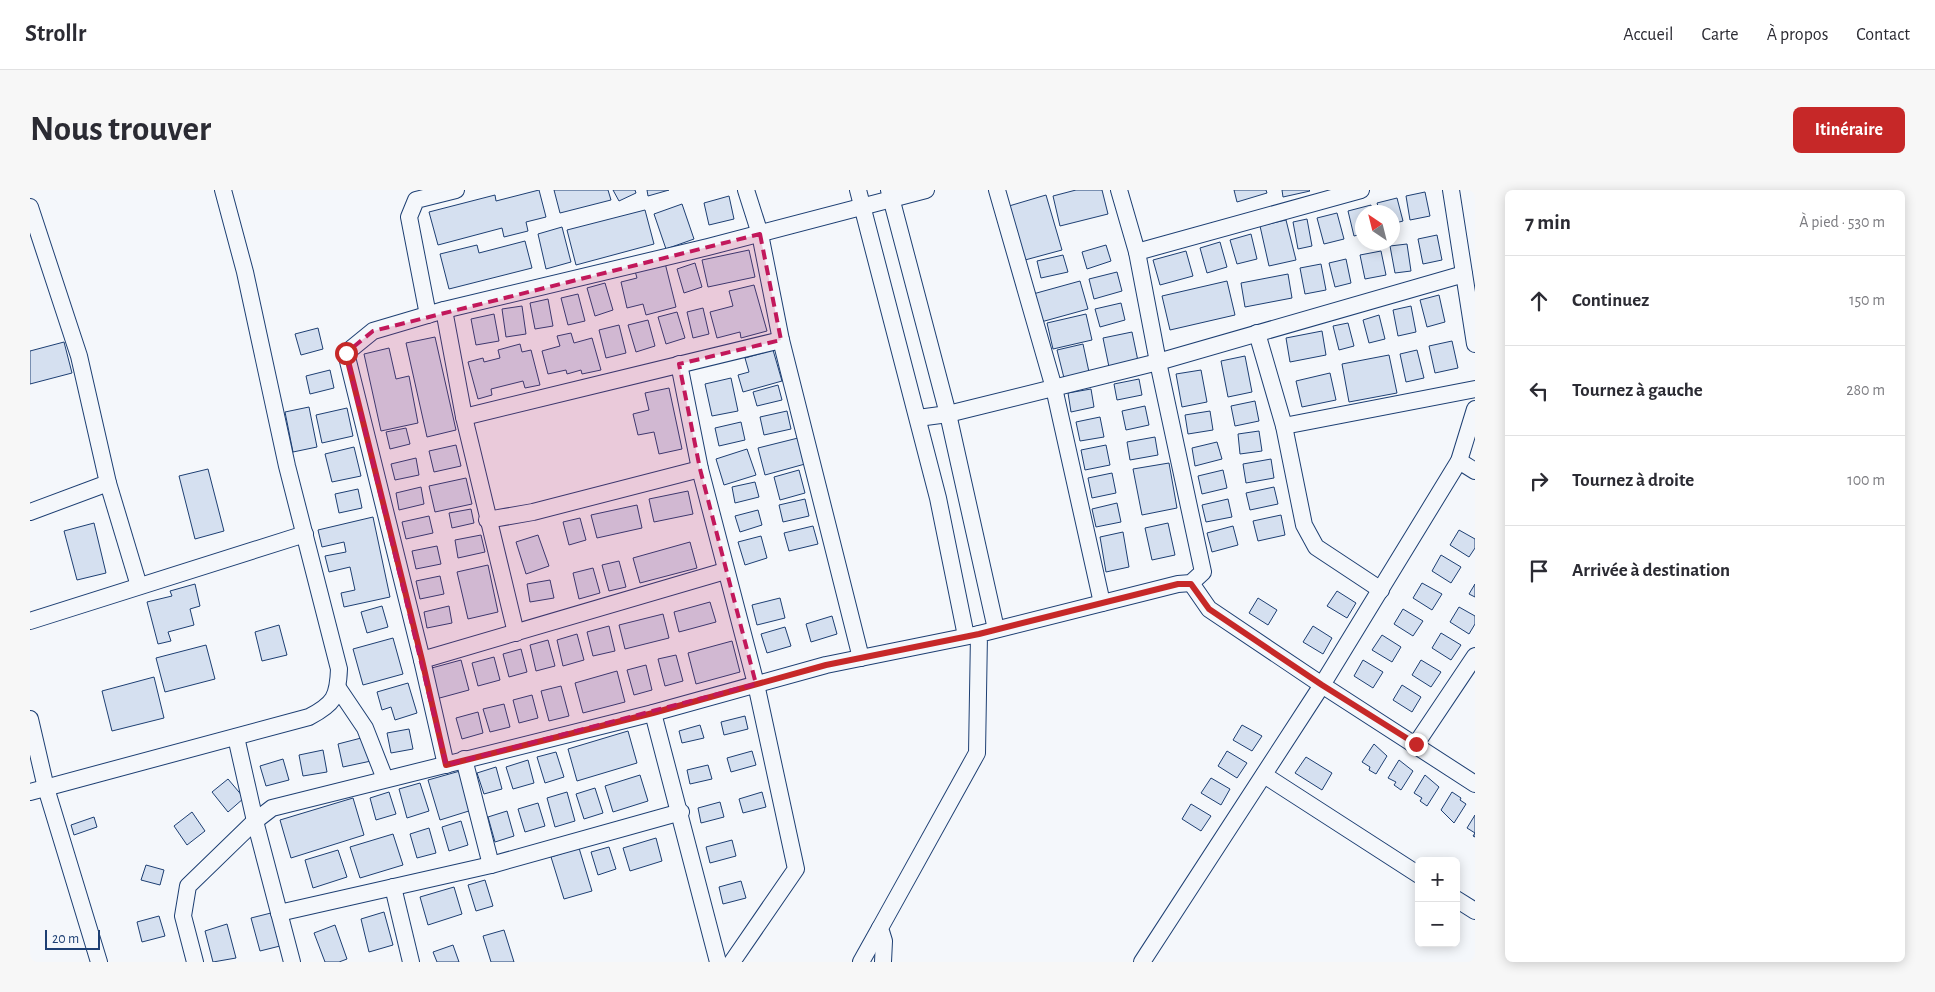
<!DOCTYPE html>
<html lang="fr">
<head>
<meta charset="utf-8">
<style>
  :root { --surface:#fff; --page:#f7f7f7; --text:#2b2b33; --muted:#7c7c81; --line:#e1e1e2; --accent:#c62828 }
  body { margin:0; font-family:"Alegreya Sans",sans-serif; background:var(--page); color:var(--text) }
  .controls { position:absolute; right:15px; bottom:15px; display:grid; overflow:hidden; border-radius:8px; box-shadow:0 2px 12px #0003 }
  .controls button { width:45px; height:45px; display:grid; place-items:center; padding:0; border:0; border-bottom:1px solid var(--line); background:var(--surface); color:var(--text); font:25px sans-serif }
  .compass { position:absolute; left:1325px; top:15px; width:45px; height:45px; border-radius:50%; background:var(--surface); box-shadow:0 2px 12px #0003; rotate:325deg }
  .scale { position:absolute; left:15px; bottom:12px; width:55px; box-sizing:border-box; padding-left:5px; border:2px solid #1d3f73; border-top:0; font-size:14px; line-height:18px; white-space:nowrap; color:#1d3f73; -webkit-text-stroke:4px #f4f7fb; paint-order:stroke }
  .stop { position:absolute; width:15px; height:15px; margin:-11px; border:4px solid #c62828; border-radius:50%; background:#fff }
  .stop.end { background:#c62828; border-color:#fff; box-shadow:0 1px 5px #0008 }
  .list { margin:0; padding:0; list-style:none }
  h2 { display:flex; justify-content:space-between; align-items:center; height:65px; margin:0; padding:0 20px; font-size:21px }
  h2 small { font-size:16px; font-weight:400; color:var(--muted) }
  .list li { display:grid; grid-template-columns:32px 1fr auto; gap:15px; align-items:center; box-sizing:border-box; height:90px; padding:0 20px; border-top:1px solid var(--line) }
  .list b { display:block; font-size:19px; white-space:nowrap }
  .list em { font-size:16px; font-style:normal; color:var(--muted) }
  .icon { flex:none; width:28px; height:28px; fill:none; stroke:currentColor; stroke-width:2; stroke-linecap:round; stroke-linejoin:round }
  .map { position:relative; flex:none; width:1445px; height:772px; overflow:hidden; border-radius:8px }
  header { display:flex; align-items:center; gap:30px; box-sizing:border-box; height:70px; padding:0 25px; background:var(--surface); border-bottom:1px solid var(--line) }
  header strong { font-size:24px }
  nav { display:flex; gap:28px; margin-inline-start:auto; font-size:18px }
  .intro { display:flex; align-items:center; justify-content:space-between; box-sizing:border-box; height:120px; padding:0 30px }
  h1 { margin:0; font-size:35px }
  .button { padding:12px 22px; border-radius:8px; background:var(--accent); color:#fff; font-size:18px; font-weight:700 }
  main { display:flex; gap:30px; padding:0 30px }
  aside { flex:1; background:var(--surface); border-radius:8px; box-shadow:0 2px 12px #0003 }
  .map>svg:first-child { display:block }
  .building { fill:#d5e0f0; stroke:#1d3f73 }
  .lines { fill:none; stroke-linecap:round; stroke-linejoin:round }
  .street-casing { stroke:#1d3f73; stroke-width:18 }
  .street { stroke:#f4f7fb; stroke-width:16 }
  .route { stroke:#c62828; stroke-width:6 }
  .marked { fill:#c2185b; fill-opacity:0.2; stroke:#c2185b; stroke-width:4; stroke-dasharray:10 6; stroke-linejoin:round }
</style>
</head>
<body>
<header>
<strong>Strollr</strong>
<nav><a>Accueil</a><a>Carte</a><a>À propos</a><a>Contact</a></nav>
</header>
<div class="intro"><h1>Nous trouver</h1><a class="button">Itinéraire</a></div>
<main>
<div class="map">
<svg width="1445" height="772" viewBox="0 0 1445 772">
  <rect width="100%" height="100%" fill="#f4f7fb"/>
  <g class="building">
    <path d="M509,0L516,27L496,32L498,41L474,47L472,38L408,55L399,22L465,5L466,11Z"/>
    <path d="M524,0H578L581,10L530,23Z"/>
    <path d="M583,0H605L606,3L589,11Z"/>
    <path d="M617,0H639L618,6Z"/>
    <path d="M1046,0H1072L1078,24L1030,36L1023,6Z"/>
    <path d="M1204,0H1236L1237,3L1207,12Z"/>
    <path d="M1252,0H1279L1280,1L1253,7Z"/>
    <path d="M1395,2L1400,26L1380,30L1376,6Z"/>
    <path d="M1016,5L1032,60L995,70L979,16Z"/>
    <path d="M699,6L704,29L679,35L674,13Z"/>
    <path d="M1367,8L1373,31L1362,34V22H1350L1347,13Z"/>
    <path d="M652,14L664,49L636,59L624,24Z"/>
    <path d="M1341,15L1342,22H1332V44L1324,46L1318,21Z"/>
    <path d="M615,20L624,54L546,75L537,40Z"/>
    <path d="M1307,23L1314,49L1294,54L1287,28Z"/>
    <path d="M1277,29L1282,56L1268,59L1263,32Z"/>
    <path d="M1256,30L1266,70L1239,76L1230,36Z"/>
    <path d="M532,37L541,72L516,79L508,44Z"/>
    <path d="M1221,44L1227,69L1207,74L1200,50Z"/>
    <path d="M1407,45L1412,70L1393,74L1388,49Z"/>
    <path d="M495,51L502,78L419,99L410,64L447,55L449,63Z"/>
    <path d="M1190,52L1197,77L1177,83L1170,58Z"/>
    <path d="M1377,54L1381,81L1365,83L1360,56Z"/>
    <path d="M1076,55L1081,71L1057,79L1052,62Z"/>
    <path d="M719,60L725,87L678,97L672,70Z"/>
    <path d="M1156,61L1163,86L1130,95L1123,70Z"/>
    <path d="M1351,61L1356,85L1335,89L1330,65Z"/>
    <path d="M1033,65L1038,82L1011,88L1007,71Z"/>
    <path d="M1316,69L1321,93L1305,97L1299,73Z"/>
    <path d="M635,73L646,117L616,125L613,114L597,118L591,92L607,88L605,81Z"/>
    <path d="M665,73L672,97L654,103L647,79Z"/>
    <path d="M1291,74L1296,100L1275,104L1270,78Z"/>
    <path d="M1087,82L1092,101L1064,109L1059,89Z"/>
    <path d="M1258,84L1262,108L1215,117L1211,93Z"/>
    <path d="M1050,91L1058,119L1011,132L1003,104Z"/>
    <path d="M1197,91L1205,125L1140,140L1132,106Z"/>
    <path d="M575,93L583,120L565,126L557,98Z"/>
    <path d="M724,95L737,141L711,148L710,142L687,148L680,122L703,116L699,101Z"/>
    <path d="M548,104L555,131L538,135L531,108Z"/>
    <path d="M1409,105L1415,132L1397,137L1390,110Z"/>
    <path d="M518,109L523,136L505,139L500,113Z"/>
    <path d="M1091,113L1095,130L1070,137L1065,119Z"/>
    <path d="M492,116L496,144L476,147L472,119Z"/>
    <path d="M1381,116L1386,142L1368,146L1363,120Z"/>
    <path d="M673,118L679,144L663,148L657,122Z"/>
    <path d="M647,122L655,148L636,154L628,127Z"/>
    <path d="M464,124L469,151L446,155L441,129Z"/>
    <path d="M1056,124L1062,150L1023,159L1017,133Z"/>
    <path d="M1349,125L1355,149L1339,153L1333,130Z"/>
    <path d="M618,130L625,156L606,162L598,135Z"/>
    <path d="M1318,133L1324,156L1309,160L1303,136Z"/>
    <path d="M589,135L596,163L576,168L569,140Z"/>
    <path d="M288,138L293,159L271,165L265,144Z"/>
    <path d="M1292,141L1296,165L1260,172L1256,148Z"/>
    <path d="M1102,142L1108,171L1079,177L1073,148Z"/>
    <path d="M541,143L544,153L562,148L571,180L552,184L551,180L537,184L536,180L518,184L512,161L530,156L527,146Z"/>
    <path d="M405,147L426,240L397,247L376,153Z"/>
    <path d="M1422,151L1428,178L1405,183L1399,156Z"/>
    <path d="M34,152L42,183L0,194V161Z"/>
    <path d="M490,154L492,162L501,160L510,195L495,198L493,191L461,199L462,205L448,209L438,172L453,168L454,172L470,168L468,160Z"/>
    <path d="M1053,154L1059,182L1034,188L1027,160Z"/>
    <path d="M359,158L366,189L379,186L388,233L351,241L334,164Z"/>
    <path d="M743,160L752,191L713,202L708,185L719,182L715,168Z"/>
    <path d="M1387,160L1394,188L1376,192L1370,164Z"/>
    <path d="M1359,165L1367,203L1319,212L1312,174Z"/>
    <path d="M1215,166L1222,202L1198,207L1191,171Z"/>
    <path d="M300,180L304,198L280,204L276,186Z"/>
    <path d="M1171,180L1177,212L1152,217L1146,184Z"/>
    <path d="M1300,183L1306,210L1272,217L1266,191Z"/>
    <path d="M701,188L708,221L682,226L675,194Z"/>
    <path d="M1109,189L1112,205L1087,210L1084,194Z"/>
    <path d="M748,195L752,210L727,216L723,202Z"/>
    <path d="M639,198L652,259L629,264L624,242L608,245L603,224L619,220L615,203Z"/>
    <path d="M1061,199L1064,217L1041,222L1038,203Z"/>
    <path d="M1225,211L1229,231L1205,236L1201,216Z"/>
    <path d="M1115,216L1119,235L1096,240L1092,221Z"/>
    <path d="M279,217L287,257L263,262L255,222Z"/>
    <path d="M317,218L323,246L292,253L286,225Z"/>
    <path d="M757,221L761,239L734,245L730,227Z"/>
    <path d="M1180,221L1183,240L1158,244L1155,225Z"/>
    <path d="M1070,227L1074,247L1050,251L1046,232Z"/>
    <path d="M711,232L715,250L689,256L685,238Z"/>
    <path d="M376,238L380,254L360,259L356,242Z"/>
    <path d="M1229,241L1232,261L1210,264L1208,244Z"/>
    <path d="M1125,247L1128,265L1100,270L1097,252Z"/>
    <path d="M768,248L775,274L735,285L728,258Z"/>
    <path d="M1187,252L1192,269L1165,276L1162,258Z"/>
    <path d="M426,255L431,276L404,282L399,261Z"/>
    <path d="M1076,255L1080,275L1055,280L1051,260Z"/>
    <path d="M324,257L331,286L302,292L295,264Z"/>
    <path d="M717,259L726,285L694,295L686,269Z"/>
    <path d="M386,268L389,285L365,290L361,274Z"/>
    <path d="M1241,269L1244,288L1216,293L1213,274Z"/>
    <path d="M1139,273L1147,318L1112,325L1103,279Z"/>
    <path d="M178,279L194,341L165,349L149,286Z"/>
    <path d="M769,280L775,303L750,310L744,287Z"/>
    <path d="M1193,280L1197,298L1172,304L1168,286Z"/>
    <path d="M1082,283L1086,303L1062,308L1058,288Z"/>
    <path d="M436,288L442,314L405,322L399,296Z"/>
    <path d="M725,292L729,307L705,313L702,297Z"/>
    <path d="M391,297L394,314L369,320L366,303Z"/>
    <path d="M1244,297L1248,314L1220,320L1216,303Z"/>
    <path d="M328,299L332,318L309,323L305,304Z"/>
    <path d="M658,301L663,324L624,332L619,309Z"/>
    <path d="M775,309L779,326L753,332L749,315Z"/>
    <path d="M1198,309L1202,327L1176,332L1172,315Z"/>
    <path d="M1087,313L1091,332L1066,337L1062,319Z"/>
    <path d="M607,315L612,338L567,348L561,325Z"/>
    <path d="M441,319L444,333L422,338L419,323Z"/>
    <path d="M728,320L732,335L710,342L705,326Z"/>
    <path d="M1251,325L1255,345L1228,351L1223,331Z"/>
    <path d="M399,326L403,343L376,349L372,332Z"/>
    <path d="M343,327L360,407L314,417L311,403L325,400L320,377L299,382L295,366L316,362L314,352L292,357L288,340Z"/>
    <path d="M550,328L556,350L539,355L533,332Z"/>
    <path d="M64,333L76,383L47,390L34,341Z"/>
    <path d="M1138,333L1145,365L1122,370L1115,338Z"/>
    <path d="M783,336L788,354L759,361L754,343Z"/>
    <path d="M1203,336L1208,355L1182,362L1177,343Z"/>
    <path d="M1429,340L1445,349V358L1439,367L1420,355Z"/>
    <path d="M1093,342L1099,377L1076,382L1070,347Z"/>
    <path d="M451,345L455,362L428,368L425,350Z"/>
    <path d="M508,345L519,376L496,384L486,352Z"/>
    <path d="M731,346L737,368L715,375L708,352Z"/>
    <path d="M660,352L667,378L610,393L603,368Z"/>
    <path d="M407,356L411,374L386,379L382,361Z"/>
    <path d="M1411,365L1431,377L1421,393L1402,381Z"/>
    <path d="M589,371L596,397L579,401L572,375Z"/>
    <path d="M458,375L468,422L438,429L427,382Z"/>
    <path d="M563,378L570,403L549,409L543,383Z"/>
    <path d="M410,386L414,404L390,409L386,391Z"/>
    <path d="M520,390L524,408L500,412L497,394Z"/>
    <path d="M1392,393L1412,404L1402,420L1383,408Z"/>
    <path d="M165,394L170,416L160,419L164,435L138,442L141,451L128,454L117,412L142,406L140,401Z"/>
    <path d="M1445,394V407L1439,404Z"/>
    <path d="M1307,401L1326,413L1317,428L1297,416Z"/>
    <path d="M750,408L755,428L727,435L722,415Z"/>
    <path d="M1228,408L1247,420L1238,435L1219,423Z"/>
    <path d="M680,412L686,432L649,442L644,422Z"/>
    <path d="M352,416L358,437L337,443L331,422Z"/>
    <path d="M419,416L422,433L397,438L394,422Z"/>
    <path d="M1429,417L1445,426V434L1439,444L1420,432Z"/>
    <path d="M1373,419L1393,431L1383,446L1364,434Z"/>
    <path d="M633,424L639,448L595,459L589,435Z"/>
    <path d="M802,426L807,444L781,452L776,434Z"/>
    <path d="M249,435L257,465L232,471L225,442Z"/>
    <path d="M579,436L585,461L563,466L557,442Z"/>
    <path d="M1283,436L1302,448L1293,464L1273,452Z"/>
    <path d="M755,437L761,456L737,463L731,444Z"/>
    <path d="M1411,443L1431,455L1421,470L1402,458Z"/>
    <path d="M547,444L554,470L533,476L527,450Z"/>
    <path d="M1352,445L1371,457L1362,472L1342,460Z"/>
    <path d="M363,448L373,484L333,495L323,459Z"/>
    <path d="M518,450L525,476L506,481L500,455Z"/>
    <path d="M702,451L710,482L666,494L658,463Z"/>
    <path d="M176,455L185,489L135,502L126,468Z"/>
    <path d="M491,459L497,482L479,487L473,464Z"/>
    <path d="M646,465L653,491L635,496L628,469Z"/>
    <path d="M464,467L470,490L448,496L442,473Z"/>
    <path d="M431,470L439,500L406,509L398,479Z"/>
    <path d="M1333,470L1353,482L1343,498L1324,486Z"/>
    <path d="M1391,470L1411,482L1401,497L1382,485Z"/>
    <path d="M616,475L622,500L604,505L597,480Z"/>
    <path d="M587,481L595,512L553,523L545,493Z"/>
    <path d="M124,487L134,528L82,541L72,501Z"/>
    <path d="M378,493L387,523L365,530L361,517L352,520L347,502Z"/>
    <path d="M1372,495L1391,507L1382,522L1363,510Z"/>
    <path d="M531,496L539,526L519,531L511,501Z"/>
    <path d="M502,505L508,528L489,533L483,510Z"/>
    <path d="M474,514L480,537L460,542L453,519Z"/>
    <path d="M448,522L453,543L432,549L426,528Z"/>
    <path d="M715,526L718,539L694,545L691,532Z"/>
    <path d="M670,535L674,548L652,553L649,541Z"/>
    <path d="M1212,535L1232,546L1222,561L1203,550Z"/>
    <path d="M379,539L383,559L361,563L357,543Z"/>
    <path d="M598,541L607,573L547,591L538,559Z"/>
    <path d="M335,547L341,571L313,577L308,554Z"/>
    <path d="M1344,554L1357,566L1346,584L1339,580L1340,577L1332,572Z"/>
    <path d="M293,560L297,582L273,586L269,565Z"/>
    <path d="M722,561L726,575L701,582L697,568Z"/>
    <path d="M1197,561L1217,573L1207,588L1188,576Z"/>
    <path d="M526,562L534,587L515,593L507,567Z"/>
    <path d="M1276,567L1302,583L1292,600L1265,583Z"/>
    <path d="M253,569L259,590L236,596L230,576Z"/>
    <path d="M498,570L504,593L483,599L476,577Z"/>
    <path d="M1369,570L1383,581L1371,600L1364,595L1366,592L1358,588Z"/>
    <path d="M678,575L682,589L660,594L657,580Z"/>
    <path d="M466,577L472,599L454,604L447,583Z"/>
    <path d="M430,581L442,620L410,630L398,590Z"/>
    <path d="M610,585L618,611L583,622L575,596Z"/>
    <path d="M1395,585L1409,597L1397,616L1390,611L1392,608L1384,603Z"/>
    <path d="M1181,588L1200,599L1191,615L1171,603Z"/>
    <path d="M198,589L214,608L198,622L182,602Z"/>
    <path d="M390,593L399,621L377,628L369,599Z"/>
    <path d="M565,598L573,623L554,629L546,604Z"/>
    <path d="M359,602L366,624L346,630L340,608Z"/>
    <path d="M537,602L545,631L525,637L517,608Z"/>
    <path d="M732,602L736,617L713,623L709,609Z"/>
    <path d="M1422,602L1431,608L1430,610L1436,614L1424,633L1411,620Z"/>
    <path d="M323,608L334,645L261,668L250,630Z"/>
    <path d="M690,612L694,627L671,633L668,618Z"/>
    <path d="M508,613L515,636L495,642L488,619Z"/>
    <path d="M1161,614L1181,626L1171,641L1152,629Z"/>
    <path d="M477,621L484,646L465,652L458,627Z"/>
    <path d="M162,622L175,641L157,655L144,636Z"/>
    <path d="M1445,625V647L1443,646L1445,643L1437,638Z"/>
    <path d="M64,627L67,637L44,645L41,635Z"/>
    <path d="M431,631L438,655L419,661L412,637Z"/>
    <path d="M399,638L406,663L387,668L380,644Z"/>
    <path d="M363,644L373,675L330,688L320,657Z"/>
    <path d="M626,648L632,671L600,681L593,658Z"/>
    <path d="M702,650L706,666L680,673L676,657Z"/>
    <path d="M579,657L586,679L568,685L561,662Z"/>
    <path d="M549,658L562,701L534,709L521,667Z"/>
    <path d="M308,660L317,687L283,698L275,670Z"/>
    <path d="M116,675L134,680L130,695L111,690Z"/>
    <path d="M455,690L463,716L446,721L438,695Z"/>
    <path d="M711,691L716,708L693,714L689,697Z"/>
    <path d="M424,697L432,724L398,735L390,707Z"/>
    <path d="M354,722L363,755L339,762L331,729Z"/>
    <path d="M241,723L250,756L230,761L221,728Z"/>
    <path d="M129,726L135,746L112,752L107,732Z"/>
    <path d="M197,734L206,768L183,772L175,741Z"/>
    <path d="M305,735L317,769L309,772H295L284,743Z"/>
    <path d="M474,740L484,772H461L453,746Z"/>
    <path d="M423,755L429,772H407L403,762Z"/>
  </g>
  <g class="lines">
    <g class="street-casing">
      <g id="street">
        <path d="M716,0L730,44L751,150"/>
        <path d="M828,0L908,308L936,446"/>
        <path d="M859,0L918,224L966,439"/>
        <path d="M967,0L1024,198L1072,413"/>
        <path d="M1421,0L1445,154"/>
        <path d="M0,17L49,166L78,293L0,322"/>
        <path d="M1107,62L1331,0"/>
        <path d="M414,120L434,227L486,443"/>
        <path d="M398,125L379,27L386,10L426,0"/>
        <path d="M1227,143L1254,236L1445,199"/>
        <path d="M649,174L670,279L726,494L766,679L702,772"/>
        <path d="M434,227L751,150L831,468"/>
        <path d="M888,228L918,224L1128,172L1434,84"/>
        <path d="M1254,236L1274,335L1286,357L1351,400"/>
        <path d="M1429,271L1445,281"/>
        <path d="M78,293L109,396"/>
        <path d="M457,330L503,322L670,279"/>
        <path d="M1161,393L1179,419L1292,495L1445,594"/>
        <path d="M0,431L275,344"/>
        <path d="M392,470L695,381"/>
        <path d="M308,498L335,538L355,589"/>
        <path d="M623,523L688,772"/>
        <path d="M0,529L16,598L69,772"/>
        <path d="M206,547L225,631L262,772"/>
        <path d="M1386,554L1445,466"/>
        <path d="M434,569L461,675"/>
        <path d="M416,575L392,470L316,163L343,141L414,120L678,57L896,0"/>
        <path d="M1234,585L1389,685"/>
        <path d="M0,602L279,527C304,514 308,507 309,479L257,276L215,82L193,0"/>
        <path d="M363,697L381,772"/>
        <path d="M1426,709L1445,721"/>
        <path d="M249,723L461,675L651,622"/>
        <path d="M165,772L153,726L158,696L225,631L242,618L623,523L796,475L949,444"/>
        <path d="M831,772L850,738"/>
        <path d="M853,772L854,751L850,738L947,563L949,444L1148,394L1161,393L1173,382L1128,172L1107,62L1089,0"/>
        <path d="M1112,772L1292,495L1429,271L1445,219"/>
      </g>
    </g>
    <use href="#street" class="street"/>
  </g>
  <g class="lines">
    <path class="route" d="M316,163L392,470L416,575L623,523L796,475L949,444L1148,394H1161L1179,419L1292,495L1386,554"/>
  </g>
  <path class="marked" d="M730,44L751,150L649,174L670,279L726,494L416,575L316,163L343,141Z"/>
</svg>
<div class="controls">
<button>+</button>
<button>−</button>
</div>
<svg class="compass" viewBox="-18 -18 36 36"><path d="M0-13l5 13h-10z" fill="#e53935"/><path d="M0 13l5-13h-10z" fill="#7c7c81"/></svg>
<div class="scale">20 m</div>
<div class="stop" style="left:316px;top:163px"></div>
<div class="stop end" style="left:1386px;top:554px"></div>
</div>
<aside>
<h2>7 min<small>À pied · 530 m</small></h2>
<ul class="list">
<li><svg class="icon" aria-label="ahead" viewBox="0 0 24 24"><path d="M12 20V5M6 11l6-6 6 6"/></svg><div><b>Continuez</b></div><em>150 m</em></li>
<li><svg class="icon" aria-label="left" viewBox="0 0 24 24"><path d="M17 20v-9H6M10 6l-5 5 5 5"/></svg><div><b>Tournez à gauche</b></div><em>280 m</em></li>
<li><svg class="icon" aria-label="right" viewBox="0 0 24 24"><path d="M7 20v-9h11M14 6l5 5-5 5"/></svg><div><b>Tournez à droite</b></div><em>100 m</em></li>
<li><svg class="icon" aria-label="arrive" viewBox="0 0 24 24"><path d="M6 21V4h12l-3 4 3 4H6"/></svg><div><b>Arrivée à destination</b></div></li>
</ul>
</aside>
</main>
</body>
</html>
